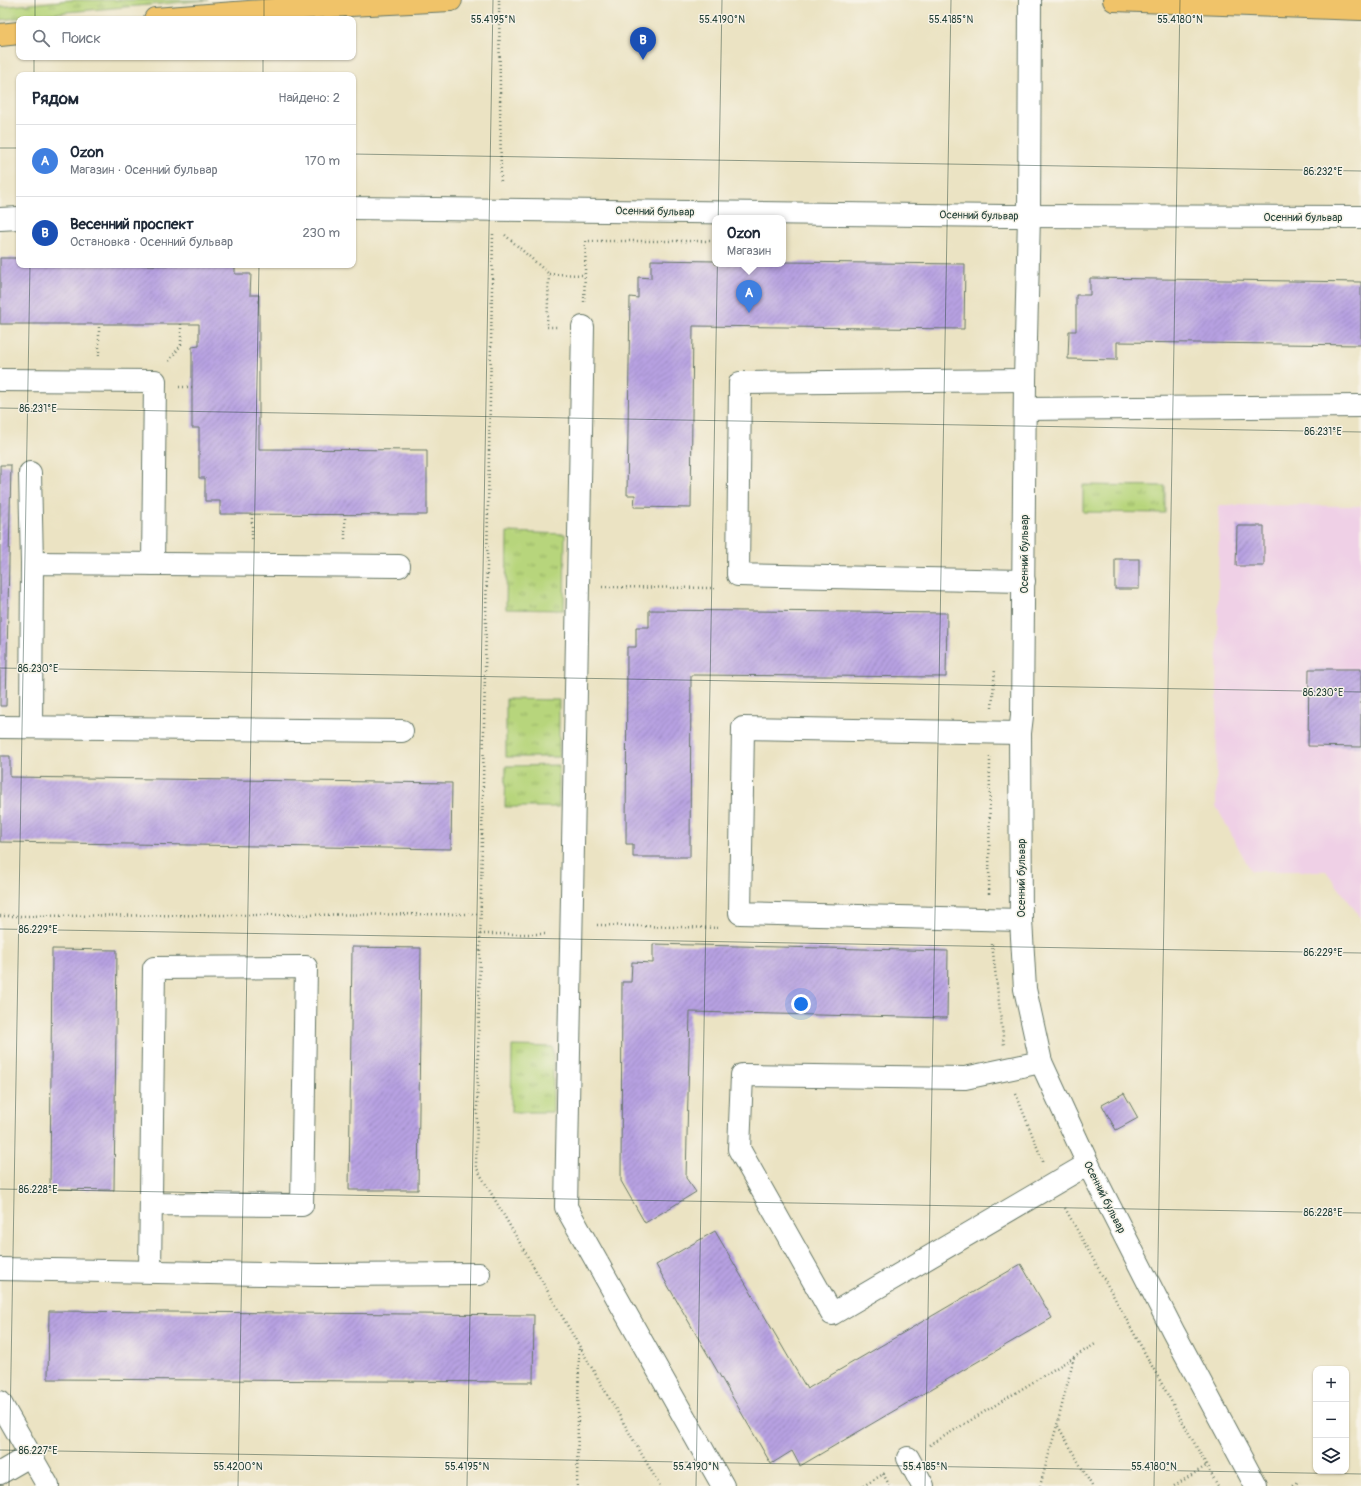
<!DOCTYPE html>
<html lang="ru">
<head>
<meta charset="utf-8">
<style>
  :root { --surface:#fff; --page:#f2f2f3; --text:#1f2937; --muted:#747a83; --line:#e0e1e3; --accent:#c8321e }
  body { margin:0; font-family:Pangolin,sans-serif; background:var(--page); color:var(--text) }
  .controls { position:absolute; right:12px; bottom:12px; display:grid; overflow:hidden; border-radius:8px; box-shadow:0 1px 3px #0004 }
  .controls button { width:36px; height:36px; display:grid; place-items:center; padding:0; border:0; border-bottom:1px solid var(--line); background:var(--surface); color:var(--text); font:20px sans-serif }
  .you { position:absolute; left:801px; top:1004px; width:14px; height:14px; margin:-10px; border:3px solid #fff; border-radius:50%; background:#1a73e8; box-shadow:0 0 0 6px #1a73e833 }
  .badge { display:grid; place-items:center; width:26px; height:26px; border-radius:50%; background:var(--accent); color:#fff; font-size:13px; font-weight:700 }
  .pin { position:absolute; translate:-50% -33px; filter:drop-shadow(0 1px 2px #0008) }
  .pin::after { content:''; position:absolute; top:21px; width:14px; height:12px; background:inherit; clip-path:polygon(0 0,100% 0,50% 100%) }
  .popup { position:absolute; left:712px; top:215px; width:74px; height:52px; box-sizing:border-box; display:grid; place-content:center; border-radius:8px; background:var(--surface); filter:drop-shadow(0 1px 3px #0005); font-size:13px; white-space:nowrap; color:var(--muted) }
  .popup b { font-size:15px; color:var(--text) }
  .popup::after { content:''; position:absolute; left:50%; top:100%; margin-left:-8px; border:8px solid transparent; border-top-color:var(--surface) }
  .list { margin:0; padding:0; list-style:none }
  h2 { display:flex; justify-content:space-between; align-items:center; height:52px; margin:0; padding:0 16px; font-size:17px }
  h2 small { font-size:13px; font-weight:400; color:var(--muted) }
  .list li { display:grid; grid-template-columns:26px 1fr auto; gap:12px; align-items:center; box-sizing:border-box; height:72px; padding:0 16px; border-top:1px solid var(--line) }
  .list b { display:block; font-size:15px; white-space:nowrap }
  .list p { margin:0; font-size:13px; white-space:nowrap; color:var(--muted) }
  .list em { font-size:13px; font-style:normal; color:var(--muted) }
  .icon { flex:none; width:22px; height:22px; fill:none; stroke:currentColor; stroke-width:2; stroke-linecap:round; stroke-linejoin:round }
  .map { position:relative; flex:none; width:1361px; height:1486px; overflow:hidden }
  .search { position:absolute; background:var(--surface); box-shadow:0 1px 3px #0004; left:16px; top:16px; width:340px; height:44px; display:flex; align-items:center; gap:10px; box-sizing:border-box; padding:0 14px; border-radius:8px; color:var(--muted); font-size:15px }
  .panel { position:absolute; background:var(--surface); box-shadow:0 1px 3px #0004; left:16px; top:72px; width:340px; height:196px; border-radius:8px }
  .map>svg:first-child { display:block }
  .built { fill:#efd0e6 }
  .grass { fill:url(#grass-tufts); stroke:#6b8958 }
  .building { fill:url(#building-hatch) }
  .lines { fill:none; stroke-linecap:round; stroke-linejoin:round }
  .minor-casing { stroke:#676; stroke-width:24 }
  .major-casing { stroke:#676; stroke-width:24 }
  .path { stroke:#676; stroke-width:2.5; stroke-dasharray:1 3; stroke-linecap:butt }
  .minor { stroke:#fff; stroke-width:22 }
  .major { stroke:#f0c369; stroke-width:22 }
  .ticks { fill:none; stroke:#1f3d34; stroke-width:1; stroke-opacity:0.45 }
  .labels { text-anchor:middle; stroke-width:3; stroke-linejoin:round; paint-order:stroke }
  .street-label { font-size:11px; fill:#1f3d34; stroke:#f7f3e8 }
  .ticks-label { font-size:10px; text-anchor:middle; fill:#1f3d34; stroke:#f7f3e8; stroke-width:3; stroke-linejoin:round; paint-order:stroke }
</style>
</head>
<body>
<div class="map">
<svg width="1361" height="1486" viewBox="0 0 1361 1486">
  <defs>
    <pattern id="grass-tufts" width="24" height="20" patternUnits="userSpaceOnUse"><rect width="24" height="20" fill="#b7d57c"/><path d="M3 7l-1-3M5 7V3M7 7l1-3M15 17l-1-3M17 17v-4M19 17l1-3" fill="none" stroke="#94ae66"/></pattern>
    <pattern id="building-hatch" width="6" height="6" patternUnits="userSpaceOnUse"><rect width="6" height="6" fill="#b7a1e2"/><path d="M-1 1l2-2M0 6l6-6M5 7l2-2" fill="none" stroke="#9484b8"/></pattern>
  </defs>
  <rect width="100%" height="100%" fill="#f7f3e8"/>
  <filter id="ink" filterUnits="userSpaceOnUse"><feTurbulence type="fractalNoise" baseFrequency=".025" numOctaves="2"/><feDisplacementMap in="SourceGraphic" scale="8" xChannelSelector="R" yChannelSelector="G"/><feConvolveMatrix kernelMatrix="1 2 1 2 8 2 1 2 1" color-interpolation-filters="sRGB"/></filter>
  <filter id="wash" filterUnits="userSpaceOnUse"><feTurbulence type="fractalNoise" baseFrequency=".012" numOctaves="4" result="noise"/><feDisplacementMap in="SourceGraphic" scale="16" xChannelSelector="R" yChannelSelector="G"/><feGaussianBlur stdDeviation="0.9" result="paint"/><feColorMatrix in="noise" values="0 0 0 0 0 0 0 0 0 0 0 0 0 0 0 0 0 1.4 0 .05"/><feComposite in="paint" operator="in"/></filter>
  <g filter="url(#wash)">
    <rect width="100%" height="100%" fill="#ebe3c3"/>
    <path class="built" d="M1219,505L1361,506V918L1326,871H1251L1216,806Z"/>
    <g class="grass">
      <path d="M71,0H208L66,12L0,20V7Z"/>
      <path d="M1083,485L1165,486V513L1083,512Z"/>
      <path d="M507,532L565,534L564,610L506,609Z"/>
      <path d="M506,699L559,700V757H506Z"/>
      <path d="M559,765V807H505L506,766Z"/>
      <path d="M512,1046L553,1047V1112H511Z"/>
    </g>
    <g id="blocks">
      <g class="building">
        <path d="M0,258H19V265H235V274H251L250,295H259V449L427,450V515L220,514V501H205V478H199V428H192V347L199,346V324H0Z"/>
        <path d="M651,260L715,261V264H783V262L965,264L964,329L693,326L691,508L634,507L635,495H627L630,297L638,298V277L651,278Z"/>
        <path d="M1090,278L1361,282V345L1117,342V360L1068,359L1069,331H1076V295H1090Z"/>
        <path d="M0,465H11L6,706H0Z"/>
        <path d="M1237,526H1264V566H1236Z"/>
        <rect x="1115" y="559" width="24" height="30"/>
        <path d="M649,610L947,613L946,677L691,675L690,857H633V844H626L627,647H636V627H649Z"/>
        <path d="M1309,669H1361V747L1308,746Z"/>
        <path d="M0,756H10V777L452,783L451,849L0,842Z"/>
        <path d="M653,944L948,951L947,1018L690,1012L686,1178L696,1192L645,1223L621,1181L622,982H631L632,962L653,963Z"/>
        <path d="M352,947L421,948L418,1190H349Z"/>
        <path d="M52,949L117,950L114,1190L50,1189Z"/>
        <path d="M1124,1093L1138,1118L1116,1130L1102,1105Z"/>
        <path d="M715,1231L807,1389L1021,1264L1052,1318L800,1466L792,1451L771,1464L656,1265Z"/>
        <path d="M49,1311L534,1315L533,1382L48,1379Z"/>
      </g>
    </g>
  </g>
  <g filter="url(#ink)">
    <use href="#blocks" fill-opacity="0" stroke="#676" stroke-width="1"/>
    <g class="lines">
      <g class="minor-casing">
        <g id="minor">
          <path d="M1030,0L1029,216L1025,380L1022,716L1020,733L1021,920L1025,989L1041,1062L1088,1164L1173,1331L1256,1486"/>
          <path d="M353,208L1005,216L1361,217"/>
          <path d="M0,219L19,218"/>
          <path d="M583,327L566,1207L723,1486"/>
          <path d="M0,380L155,381L153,564"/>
          <path d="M1025,409L1361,406"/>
          <path d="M30,473L32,563"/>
          <path d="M1024,581L738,575L740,383L1025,380"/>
          <path d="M0,727L402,731"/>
          <path d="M31,727L32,563L399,566"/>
          <path d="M1020,733L743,728L740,913L1021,920"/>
          <path d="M1041,1062L965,1078L742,1075L739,1149L832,1314L1088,1164"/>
          <path d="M0,1269L319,1275L479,1274"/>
          <path d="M150,1271L154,968L306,967L302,1205L151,1204"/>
          <path d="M0,1402L48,1486"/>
          <path d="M908,1458L923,1486"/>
          <path d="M0,1473L31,1455"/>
        </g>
      </g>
      <g class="major-casing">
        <g id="major">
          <path d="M1114,0L1361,9"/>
          <path d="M155,19L329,6L451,0"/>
          <path d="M0,35L19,33"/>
        </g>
      </g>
      <g class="path">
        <path d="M499,0L501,184"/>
        <path d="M493,234L476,1167L660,1486"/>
        <path d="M505,235L549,274L547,327H557"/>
        <path d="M549,274L585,275"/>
        <path d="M584,302L586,241H715"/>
        <path d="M99,356V324"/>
        <path d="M169,361L181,345V324"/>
        <path d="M179,387H192"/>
        <path d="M252,514V541"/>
        <path d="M345,514V541"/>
        <path d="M602,587L717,588"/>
        <path d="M992,708L995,669"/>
        <path d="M989,894L990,757"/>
        <path d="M0,916L481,914"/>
        <path d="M597,925L720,928"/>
        <path d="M480,934H546"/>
        <path d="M992,944L1004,1045"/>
        <path d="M1016,1094L1043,1162"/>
        <path d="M1065,1208L1218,1486"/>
        <path d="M1058,1426L1092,1486"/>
        <path d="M930,1445L1097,1343"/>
        <path d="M883,1474L890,1486"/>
        <path d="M577,1486L579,1347"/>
        <path d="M863,1486L887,1472"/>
        <path d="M1040,1486L1057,1425L1074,1357"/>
        <path d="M1174,1486L1206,1466"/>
        <path d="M1293,1486L1300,1482"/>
      </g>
      <use href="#minor" class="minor"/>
      <use href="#major" class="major"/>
    </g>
  </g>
  <path class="ticks" d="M35,19V0M264,19V0M34,75V57M263,75V57M0,148H19M353,154L1361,171M0,408L1361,432M0,668L1361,692M0,929L1361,953M0,1189L1361,1213M0,1450L1361,1474M9,1486L30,265M238,1486L259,265M467,1486L493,0M696,1486L722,0M925,1486L951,0M1154,1486L1180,0"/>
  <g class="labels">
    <g class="street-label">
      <text transform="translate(655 211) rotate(1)" y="4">Осенний бульвар</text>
      <text transform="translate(979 215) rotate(1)" y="4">Осенний бульвар</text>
      <text x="1303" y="221">Осенний бульвар</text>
      <text transform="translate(1024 554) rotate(-90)" y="4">Осенний бульвар</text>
      <text transform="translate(1021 878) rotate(-90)" y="4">Осенний бульвар</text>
      <text transform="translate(1105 1197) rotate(63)" y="4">Осенний бульвар</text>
    </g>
  </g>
  <g class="ticks-label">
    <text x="493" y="23">55.4195°N</text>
    <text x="722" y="23">55.4190°N</text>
    <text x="951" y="23">55.4185°N</text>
    <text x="1180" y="23">55.4180°N</text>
    <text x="1323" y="175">86.232°E</text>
    <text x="38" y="412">86.231°E</text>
    <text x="1323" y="435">86.231°E</text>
    <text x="38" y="672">86.230°E</text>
    <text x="1323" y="696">86.230°E</text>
    <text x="38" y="933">86.229°E</text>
    <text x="1323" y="956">86.229°E</text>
    <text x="38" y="1193">86.228°E</text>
    <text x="1323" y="1216">86.228°E</text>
    <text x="38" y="1454">86.227°E</text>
    <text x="238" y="1470">55.4200°N</text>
    <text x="467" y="1470">55.4195°N</text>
    <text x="696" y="1470">55.4190°N</text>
    <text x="925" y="1470">55.4185°N</text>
    <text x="1154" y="1470">55.4180°N</text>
  </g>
</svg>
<div class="controls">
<button>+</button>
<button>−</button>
<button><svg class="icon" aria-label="layers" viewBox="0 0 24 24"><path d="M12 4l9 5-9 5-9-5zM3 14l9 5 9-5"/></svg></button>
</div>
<div class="you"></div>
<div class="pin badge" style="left:749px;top:313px;background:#3f7fe0">A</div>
<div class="popup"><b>Ozon</b>Магазин</div>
<div class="pin badge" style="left:643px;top:60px;background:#1a4fb4">B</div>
<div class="search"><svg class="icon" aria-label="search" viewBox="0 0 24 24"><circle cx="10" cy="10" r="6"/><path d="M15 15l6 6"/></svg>Поиск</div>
<section class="panel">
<h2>Рядом<small>Найдено: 2</small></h2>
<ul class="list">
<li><span class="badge" style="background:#3f7fe0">A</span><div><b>Ozon</b><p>Магазин · Осенний бульвар</p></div><em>170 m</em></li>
<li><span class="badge" style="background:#1a4fb4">B</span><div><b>Весенний проспект</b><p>Остановка · Осенний бульвар</p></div><em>230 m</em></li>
</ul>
</section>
</div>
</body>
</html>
